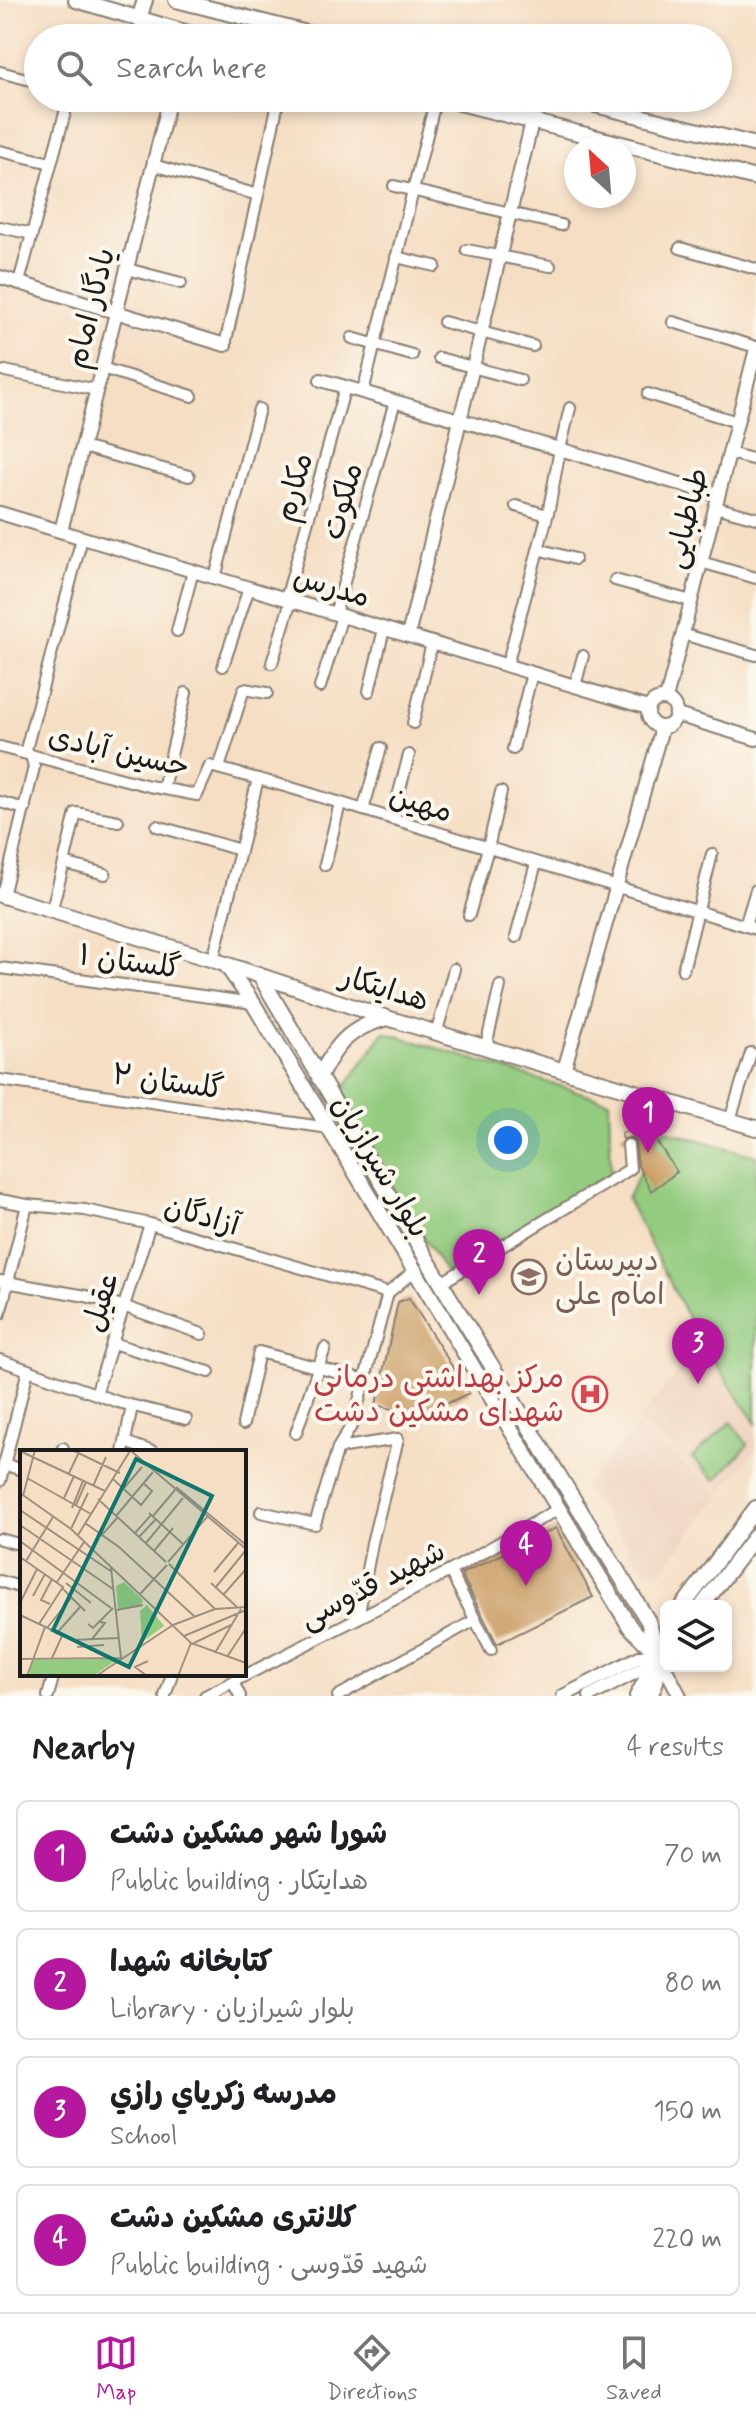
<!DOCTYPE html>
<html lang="en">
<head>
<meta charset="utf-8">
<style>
  :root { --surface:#fff; --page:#f2f2f2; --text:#202124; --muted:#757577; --line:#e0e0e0; --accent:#b5179e }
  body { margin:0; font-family:Mynerve,"Playpen Sans Arabic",sans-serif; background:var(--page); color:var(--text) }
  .controls { position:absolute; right:24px; bottom:24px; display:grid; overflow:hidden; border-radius:12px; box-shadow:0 4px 12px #0003 }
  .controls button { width:72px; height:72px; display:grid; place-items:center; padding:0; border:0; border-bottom:2px solid var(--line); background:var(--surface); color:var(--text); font:40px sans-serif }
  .compass { position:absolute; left:564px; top:136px; width:72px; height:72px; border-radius:50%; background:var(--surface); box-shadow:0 4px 12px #0003; rotate:334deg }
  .you { position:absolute; left:508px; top:1140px; width:28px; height:28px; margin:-20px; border:6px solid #fff; border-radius:50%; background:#1a73e8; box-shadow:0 0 0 12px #1a73e833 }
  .badge { display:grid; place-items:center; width:52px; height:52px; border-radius:50%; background:var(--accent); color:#fff; font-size:26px; font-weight:700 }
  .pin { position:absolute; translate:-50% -66px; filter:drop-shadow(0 2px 4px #0008) }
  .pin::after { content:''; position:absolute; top:42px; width:28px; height:24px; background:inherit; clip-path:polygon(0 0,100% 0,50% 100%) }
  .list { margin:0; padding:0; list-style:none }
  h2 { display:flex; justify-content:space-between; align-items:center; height:104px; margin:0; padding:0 32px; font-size:34px }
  h2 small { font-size:26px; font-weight:400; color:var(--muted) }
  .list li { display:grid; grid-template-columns:52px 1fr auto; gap:24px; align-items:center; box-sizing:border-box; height:112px; margin:0 16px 16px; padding:0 16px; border:2px solid var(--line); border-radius:12px }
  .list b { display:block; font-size:30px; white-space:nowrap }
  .list p { margin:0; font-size:26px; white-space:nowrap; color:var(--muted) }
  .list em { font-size:26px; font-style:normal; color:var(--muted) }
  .icon { flex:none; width:44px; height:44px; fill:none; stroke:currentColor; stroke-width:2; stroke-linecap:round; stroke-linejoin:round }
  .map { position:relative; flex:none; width:756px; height:1696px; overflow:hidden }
  .search { position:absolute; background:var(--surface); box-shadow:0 4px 12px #0003; left:24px; right:24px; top:24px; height:88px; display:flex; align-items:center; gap:20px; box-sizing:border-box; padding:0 28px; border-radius:44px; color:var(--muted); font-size:30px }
  .sheet { height:616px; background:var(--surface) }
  nav { display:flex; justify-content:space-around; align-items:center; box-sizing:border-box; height:112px; border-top:2px solid var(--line); background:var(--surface); font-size:22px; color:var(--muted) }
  nav a { display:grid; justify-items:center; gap:4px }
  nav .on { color:var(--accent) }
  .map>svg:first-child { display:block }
  .built { fill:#eed0bb }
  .green { fill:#93cb7f; stroke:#58744e; stroke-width:2 }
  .building { fill:#cb9c64 }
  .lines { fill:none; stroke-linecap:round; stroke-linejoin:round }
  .minor-casing { stroke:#887d70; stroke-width:14 }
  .tertiary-casing { stroke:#887d70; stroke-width:16 }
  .secondary-casing { stroke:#887d70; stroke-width:18 }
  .minor { stroke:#fff; stroke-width:10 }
  .tertiary { stroke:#fff; stroke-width:12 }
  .secondary { stroke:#fff; stroke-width:14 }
  .labels { text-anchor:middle; stroke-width:8; stroke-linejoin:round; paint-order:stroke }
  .street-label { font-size:30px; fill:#1c1c1c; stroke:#fbf7ec }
  .education-label { font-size:30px; fill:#785e54; stroke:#fbf7ec; text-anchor:start }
  .health-label { font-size:30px; fill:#be3a42; stroke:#fbf7ec; text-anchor:end }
  .inset-road { fill:none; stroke:#9e9080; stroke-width:2 }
  .view { fill:#0f766e; fill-opacity:0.15; stroke:#0f766e; stroke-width:4 }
  .inset-edge { fill:none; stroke:#1c1c1c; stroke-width:4 }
</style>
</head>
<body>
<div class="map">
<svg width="756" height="1696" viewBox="0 0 756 1696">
  <rect width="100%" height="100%" fill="#fbf7ec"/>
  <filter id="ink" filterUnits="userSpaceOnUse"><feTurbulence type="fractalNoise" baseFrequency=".0125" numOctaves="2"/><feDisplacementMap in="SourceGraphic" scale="16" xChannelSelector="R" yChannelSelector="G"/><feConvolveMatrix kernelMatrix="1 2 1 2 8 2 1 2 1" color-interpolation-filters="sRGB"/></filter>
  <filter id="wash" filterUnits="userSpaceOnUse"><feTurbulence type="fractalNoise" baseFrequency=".006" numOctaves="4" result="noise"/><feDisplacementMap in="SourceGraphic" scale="32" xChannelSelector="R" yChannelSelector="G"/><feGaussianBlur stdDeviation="1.8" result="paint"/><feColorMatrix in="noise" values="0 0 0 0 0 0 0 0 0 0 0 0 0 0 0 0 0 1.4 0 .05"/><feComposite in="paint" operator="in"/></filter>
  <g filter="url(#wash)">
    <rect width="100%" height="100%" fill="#f5dec3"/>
    <g class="built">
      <path d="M701,1346L756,1427V1450L722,1491L637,1422Z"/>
      <path d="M637,1426L721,1493L661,1572L645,1571L584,1486Z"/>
    </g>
    <g class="green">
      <path d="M384,1032L609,1101L611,1173L446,1273L336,1100Z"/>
      <path d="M661,1129L756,1156V1424L698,1337L627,1199Z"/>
      <path d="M731,1422L748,1445L716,1480L692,1458Z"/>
    </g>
    <g id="blocks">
      <g class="building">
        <path d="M643,1121L677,1172L651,1191L638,1166L635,1141L631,1138L623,1139L621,1134Z"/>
        <path d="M409,1298L469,1393L421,1416L376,1405L398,1302Z"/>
        <path d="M556,1528L593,1597L497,1644L461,1574Z"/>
      </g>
    </g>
  </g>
  <g filter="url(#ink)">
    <use href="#blocks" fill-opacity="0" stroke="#887d70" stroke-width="2"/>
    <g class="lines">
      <g class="minor-casing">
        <g id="minor">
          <path d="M0,72L38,82"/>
          <path d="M0,151L51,163"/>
          <path d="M153,165L258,195L225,345"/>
          <path d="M394,186L561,225"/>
          <path d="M258,195L279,98"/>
          <path d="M0,227L32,234"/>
          <path d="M680,248L756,269"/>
          <path d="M467,250L550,266"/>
          <path d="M396,257L435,266"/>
          <path d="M127,269L181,283"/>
          <path d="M19,282L69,98"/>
          <path d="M444,322L533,346"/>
          <path d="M673,322L756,347"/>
          <path d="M352,338L412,355"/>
          <path d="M439,358L520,380"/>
          <path d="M102,368L192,396"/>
          <path d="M5,371L97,390"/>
          <path d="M363,392L436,98"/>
          <path d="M648,394L737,422"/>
          <path d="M82,447L189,476"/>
          <path d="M729,453L756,460"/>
          <path d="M516,506L547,515"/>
          <path d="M715,507L756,518"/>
          <path d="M538,549L575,559"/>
          <path d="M701,562L756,578"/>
          <path d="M215,578L259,409"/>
          <path d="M615,580L691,601"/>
          <path d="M286,599L345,387"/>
          <path d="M335,614L395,401"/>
          <path d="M177,631L193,571"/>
          <path d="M682,634L756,655"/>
          <path d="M272,663L291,601"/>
          <path d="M507,665L549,509L560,449L570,408"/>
          <path d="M223,666L249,588"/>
          <path d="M575,686L583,656"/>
          <path d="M320,687L342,616"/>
          <path d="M369,691L384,629"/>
          <path d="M413,723L432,643"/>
          <path d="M0,747L149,786L197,795L210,766L288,787L756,929"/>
          <path d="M513,749L532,673"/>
          <path d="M25,753L82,538"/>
          <path d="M219,768L244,689L267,693"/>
          <path d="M163,788L186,693"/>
          <path d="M0,802L25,809"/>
          <path d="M363,810L381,748"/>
          <path d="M392,819L409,755"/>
          <path d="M157,826L240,850"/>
          <path d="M64,863L76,813L118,821"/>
          <path d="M325,865L340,803"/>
          <path d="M3,896L34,767L31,755"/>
          <path d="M51,912L64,863L105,874"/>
          <path d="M469,915L488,848L501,792"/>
          <path d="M745,926L756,890"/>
          <path d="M516,937L536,863"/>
          <path d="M213,960L258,779"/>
          <path d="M0,968L253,1003"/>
          <path d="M683,970L712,854"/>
          <path d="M437,1031L454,969"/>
          <path d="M486,1046L500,986"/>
          <path d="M0,1080L329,1128"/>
          <path d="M730,1120L751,1053"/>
          <path d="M0,1200L27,1205L85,1210L150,1224L388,1293"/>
          <path d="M0,1281L86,1296L123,1306L202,1334"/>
          <path d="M441,1283L630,1169L628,1145"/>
          <path d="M0,1314L27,1205"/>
          <path d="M112,1343L209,1372"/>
          <path d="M0,1360L118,1402L186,1419"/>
          <path d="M96,1394L150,1224"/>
          <path d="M243,1424L259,1352L365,1380"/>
          <path d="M296,1433L325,1348"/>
          <path d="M125,1442L153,1452"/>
          <path d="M338,1448L398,1439L372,1543L358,1618"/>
          <path d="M62,1452L63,1448"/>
          <path d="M123,1452L132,1406"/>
          <path d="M4,1464L22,1470"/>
          <path d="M0,1481L28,1370"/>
          <path d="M261,1512L315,1524L338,1448L353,1423L388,1293L414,1271"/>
          <path d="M0,1539L22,1545"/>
          <path d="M450,1571L491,1650"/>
          <path d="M0,1581L22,1588"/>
          <path d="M233,1682L240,1696"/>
          <path d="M48,1696L54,1674"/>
          <path d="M165,1696L172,1674"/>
          <path d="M205,1696L450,1571L558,1509"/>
          <path d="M338,1696L475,1620"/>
        </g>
      </g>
      <g class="tertiary-casing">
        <g id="tertiary">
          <path d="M0,277L225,345"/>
          <path d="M321,380L718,495"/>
          <path d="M0,513L648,708"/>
          <path d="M61,531L170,98"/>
          <path d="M408,636L532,122"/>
          <circle cx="662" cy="713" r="14"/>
          <path d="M666,699L756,349"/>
          <path d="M677,715L756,739"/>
          <path d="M564,1070L662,728"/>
          <path d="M659,1656L680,1696"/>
          <path d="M563,1696L639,1657L659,1656"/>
          <path d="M590,1696L642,1669L657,1658"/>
        </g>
      </g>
      <g class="secondary-casing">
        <g id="secondary">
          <path d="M76,0L205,38"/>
          <path d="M176,0L327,38"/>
          <path d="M139,19L145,0"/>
          <path d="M440,98L756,178"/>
          <path d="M567,98L756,145"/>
          <path d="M0,895L213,960L387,1018L756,1128"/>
          <path d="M226,965L253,1003L630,1627L656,1653"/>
          <path d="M259,974L441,1283L648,1621C657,1650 665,1667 650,1696"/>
          <path d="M319,1078C336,1044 349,1028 387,1018"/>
          <path d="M683,1606L756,1508"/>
          <path d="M702,1606L756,1535"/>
          <path d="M637,1696L659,1656L666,1634"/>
        </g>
      </g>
      <use href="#minor" class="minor"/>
      <use href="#tertiary" class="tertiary"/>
      <use href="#secondary" class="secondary"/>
    </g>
  </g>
  <defs>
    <g id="school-ring" transform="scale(1.8)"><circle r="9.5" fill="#fbf7ec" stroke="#8d6e63" stroke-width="1.5"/><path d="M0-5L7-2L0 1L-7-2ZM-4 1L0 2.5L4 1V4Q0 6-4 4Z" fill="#8d6e63"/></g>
    <g id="hospital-ring" transform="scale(1.8)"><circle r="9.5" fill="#fbf7ec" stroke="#e0444e" stroke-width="1.5"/><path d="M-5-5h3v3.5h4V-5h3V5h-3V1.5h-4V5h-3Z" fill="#e0444e"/></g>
  </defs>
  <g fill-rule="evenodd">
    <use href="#school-ring" x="529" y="1277"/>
    <use href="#hospital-ring" x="590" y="1394"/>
  </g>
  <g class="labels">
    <g class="street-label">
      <text transform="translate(90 308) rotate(-76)" y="10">یادگار امام</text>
      <text transform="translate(293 487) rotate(-74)" y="10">مکارم</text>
      <text transform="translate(342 501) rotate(-74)" y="10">ملکوت</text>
      <text transform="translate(686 518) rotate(-76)" y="10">طباطبایی</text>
      <text transform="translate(332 586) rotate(17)" y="10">مدرس</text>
      <text transform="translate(119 751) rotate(13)" y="10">حسین آبادی</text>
      <text transform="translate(421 803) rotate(17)" y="10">مهین</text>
      <text transform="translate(130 961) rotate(8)" y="10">گلستان ۱</text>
      <text transform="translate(385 988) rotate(17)" y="10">هدایتکار</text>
      <text transform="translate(168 1081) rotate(8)" y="10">گلستان ۲</text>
      <text transform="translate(381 1166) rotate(59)" y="10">بلوار شیرازیان</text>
      <text transform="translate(202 1215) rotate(16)" y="10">آزادگان</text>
      <text transform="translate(100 1302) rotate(-73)" y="10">عقیل</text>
      <text transform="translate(372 1584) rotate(-27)" y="10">شهید قدّوسی</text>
    </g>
    <g class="education-label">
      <text x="555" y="1270">دبیرستان<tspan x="555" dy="34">امام علی</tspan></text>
    </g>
    <g class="health-label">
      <text x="564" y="1387">مرکز بهداشتی درمانی<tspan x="564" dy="34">شهدای مشکین دشت</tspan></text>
    </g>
  </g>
  <g transform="translate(20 1450)">
    <rect width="226" height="226" fill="#f5dec3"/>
    <path d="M104,132L123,150L120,157L98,159L96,136ZM127,155L144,176L122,192L120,161ZM98,209L73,226H9L12,210Z" fill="#93cb7f"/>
    <path class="inset-road" d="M52,0L100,23M110,0L226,99M0,1L85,41M49,23L60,0M7,28L71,64M93,29L121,55L132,41L123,33M73,36L86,7M156,37L226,95M104,38L122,17M0,43L51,79L171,193L226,213M3,46L15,0M44,48L54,26M78,49L146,112M56,55L66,32M52,58L63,31M0,60L92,122M129,63L163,94M96,66L133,22M133,66L155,40M65,73L99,97L175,167M0,75L93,139M51,79L68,43M115,83L131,65M58,85L110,1M81,86L98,67M119,87L136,69M0,91L91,158M126,93L163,48M134,101L153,78M0,107L43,137L19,174M6,111L33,67M148,112L187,67M149,114L195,159M91,118L101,208M194,122L218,93M37,132L64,92M46,133L71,153M191,133L217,157M196,137L226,100M42,138L65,161M120,144L147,115M204,144L226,119M13,146L25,124M0,153L17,119M30,154L21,150L32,129M97,160L123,155M0,165L53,190L98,188M68,174L73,178L93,158M153,175L195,159L226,157M27,178L51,148M36,184L60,157M164,186L226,160M72,189L85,173L80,172M174,193L211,175M57,197L84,195M195,203L221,159M207,207L226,178M32,208L42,186M0,209L101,208M7,226L25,177M76,226L153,175M127,226L115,217L128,211M158,226L171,193"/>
    <path class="view" d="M116,9L192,46L109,217L33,180Z"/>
    <rect width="226" height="226" class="inset-edge"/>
  </g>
</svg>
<div class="controls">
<button><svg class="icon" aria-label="layers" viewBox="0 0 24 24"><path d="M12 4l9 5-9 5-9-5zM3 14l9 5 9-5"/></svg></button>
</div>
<svg class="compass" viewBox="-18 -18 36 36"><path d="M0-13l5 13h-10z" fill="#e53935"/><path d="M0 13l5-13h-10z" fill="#757577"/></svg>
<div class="you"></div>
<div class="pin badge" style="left:648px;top:1153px">1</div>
<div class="pin badge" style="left:479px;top:1295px">2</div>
<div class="pin badge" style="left:698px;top:1384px">3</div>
<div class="pin badge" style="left:526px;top:1586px">4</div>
<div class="search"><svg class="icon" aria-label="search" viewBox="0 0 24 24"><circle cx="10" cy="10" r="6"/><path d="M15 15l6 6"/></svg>Search here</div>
</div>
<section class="sheet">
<h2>Nearby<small>4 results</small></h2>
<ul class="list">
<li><span class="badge">1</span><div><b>شورا شهر مشکین دشت</b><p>Public building · هدایتکار</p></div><em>70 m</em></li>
<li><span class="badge">2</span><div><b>کتابخانه شهدا</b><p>Library · بلوار شیرازیان</p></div><em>80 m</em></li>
<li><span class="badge">3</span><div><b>مدرسه زكرياي رازي</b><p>School</p></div><em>150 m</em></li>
<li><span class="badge">4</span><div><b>کلانتری مشکین دشت</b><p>Public building · شهید قدّوسی</p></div><em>220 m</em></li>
</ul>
</section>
<nav>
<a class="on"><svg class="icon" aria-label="map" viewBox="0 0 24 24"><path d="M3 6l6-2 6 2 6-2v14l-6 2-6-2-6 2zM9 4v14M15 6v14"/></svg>Map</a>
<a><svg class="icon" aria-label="directions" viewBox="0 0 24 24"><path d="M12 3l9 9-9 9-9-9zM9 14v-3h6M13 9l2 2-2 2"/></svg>Directions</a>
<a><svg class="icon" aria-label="saved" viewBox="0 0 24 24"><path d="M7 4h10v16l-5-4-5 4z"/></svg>Saved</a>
</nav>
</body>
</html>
